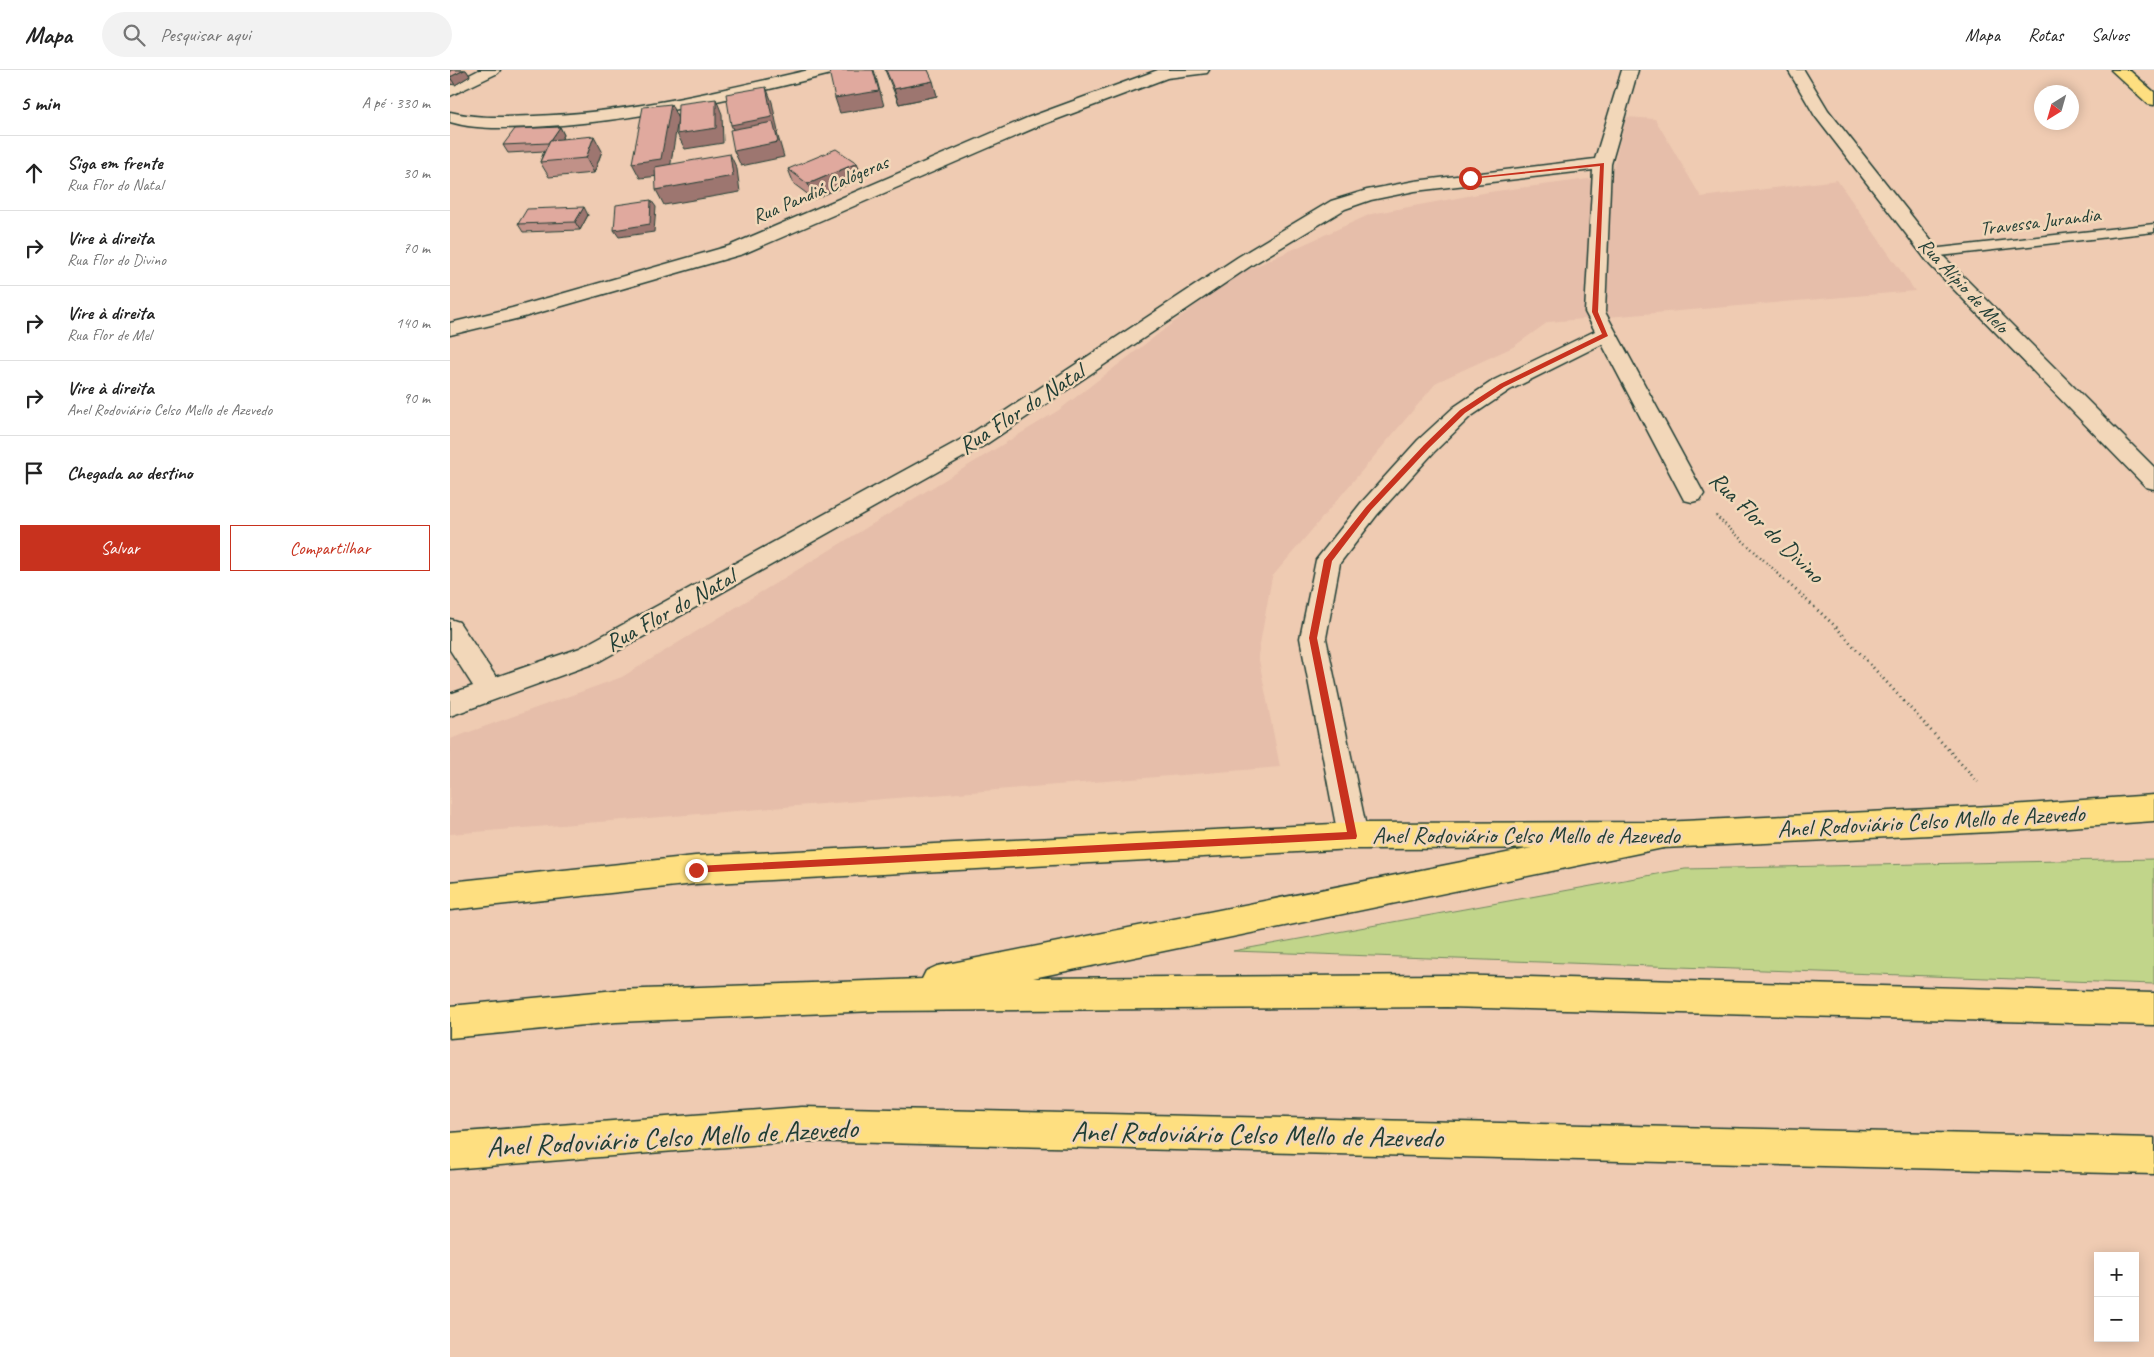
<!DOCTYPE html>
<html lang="pt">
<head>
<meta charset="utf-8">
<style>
  :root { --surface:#fff; --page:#f2f2f2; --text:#222; --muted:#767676; --line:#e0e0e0; --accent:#c8321e }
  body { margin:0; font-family:Caveat,sans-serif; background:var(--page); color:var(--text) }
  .controls { position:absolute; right:15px; bottom:15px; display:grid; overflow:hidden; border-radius:0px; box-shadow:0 2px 12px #0003 }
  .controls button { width:45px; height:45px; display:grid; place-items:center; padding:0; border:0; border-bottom:1px solid var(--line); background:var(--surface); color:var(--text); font:25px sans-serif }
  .compass { position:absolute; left:1584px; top:15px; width:45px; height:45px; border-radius:50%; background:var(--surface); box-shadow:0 2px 12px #0003; rotate:217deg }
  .stop { position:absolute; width:15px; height:15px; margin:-11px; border:4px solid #c8321e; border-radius:50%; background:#fff }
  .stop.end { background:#c8321e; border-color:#fff; box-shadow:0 1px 5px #0008 }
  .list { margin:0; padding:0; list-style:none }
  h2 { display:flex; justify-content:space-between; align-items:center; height:65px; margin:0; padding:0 20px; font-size:21px }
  h2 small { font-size:16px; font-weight:400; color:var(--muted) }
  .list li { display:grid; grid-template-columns:32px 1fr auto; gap:15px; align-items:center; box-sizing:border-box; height:75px; padding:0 20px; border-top:1px solid var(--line) }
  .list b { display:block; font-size:19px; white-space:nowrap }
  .list p { margin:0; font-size:16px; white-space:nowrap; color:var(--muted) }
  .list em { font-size:16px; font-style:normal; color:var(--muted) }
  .actions { display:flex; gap:10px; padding:15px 20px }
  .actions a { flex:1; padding:11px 0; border:1px solid var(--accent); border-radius:0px; text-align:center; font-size:18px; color:var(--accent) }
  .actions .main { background:var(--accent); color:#fff }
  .icon { flex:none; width:28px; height:28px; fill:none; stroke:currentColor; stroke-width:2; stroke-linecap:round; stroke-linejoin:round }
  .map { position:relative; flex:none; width:1704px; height:1287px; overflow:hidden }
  header { display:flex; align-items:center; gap:30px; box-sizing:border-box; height:70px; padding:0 25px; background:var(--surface); border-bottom:1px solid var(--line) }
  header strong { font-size:24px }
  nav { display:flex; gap:28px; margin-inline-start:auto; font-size:18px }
  .search { width:350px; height:45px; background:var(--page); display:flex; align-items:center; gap:12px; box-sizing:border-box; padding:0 18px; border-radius:28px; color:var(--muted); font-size:19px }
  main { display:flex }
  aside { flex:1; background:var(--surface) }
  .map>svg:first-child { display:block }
  .built { fill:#e6beaa }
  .green { fill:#c1d58a; stroke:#70895f }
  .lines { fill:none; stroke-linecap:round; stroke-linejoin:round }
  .lane-casing { stroke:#1f3d34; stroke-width:3 }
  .street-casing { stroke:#1f3d34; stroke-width:3 }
  .primary-casing { stroke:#1f3d34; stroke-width:3 }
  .highway-casing { stroke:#1f3d34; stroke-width:3 }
  .path-far1 { stroke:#1f3d34; stroke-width:2.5; stroke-dasharray:1 3; stroke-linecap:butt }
  .path { stroke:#1f3d34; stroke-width:3; stroke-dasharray:1 4; stroke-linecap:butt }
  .lane { fill:#f2d7b9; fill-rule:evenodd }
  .street { fill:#f2d7b9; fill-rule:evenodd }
  .primary { fill:#fedf80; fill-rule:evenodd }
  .highway { fill:#fedf80; fill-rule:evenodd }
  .wall { fill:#c19188; stroke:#1f3d34 }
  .shaded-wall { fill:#9d766f; stroke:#1f3d34 }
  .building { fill:#e0a99e; stroke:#1f3d34 }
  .route { fill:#c8321e }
  .labels { text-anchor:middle; stroke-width:5; stroke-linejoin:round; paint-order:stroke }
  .far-street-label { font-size:20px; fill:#1f3d34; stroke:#f2d7b9 }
  .street-label { font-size:24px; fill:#1f3d34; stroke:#f2d7b9 }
  .near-street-label { font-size:29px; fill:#1f3d34; stroke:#f2d7b9 }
</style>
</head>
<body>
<header>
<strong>Mapa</strong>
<div class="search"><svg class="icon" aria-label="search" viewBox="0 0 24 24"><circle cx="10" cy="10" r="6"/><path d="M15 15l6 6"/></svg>Pesquisar aqui</div>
<nav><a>Mapa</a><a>Rotas</a><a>Salvos</a></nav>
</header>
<main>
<aside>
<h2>5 min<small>A pé · 330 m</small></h2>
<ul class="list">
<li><svg class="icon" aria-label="ahead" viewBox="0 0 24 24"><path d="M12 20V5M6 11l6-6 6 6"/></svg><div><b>Siga em frente</b><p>Rua Flor do Natal</p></div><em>30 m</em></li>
<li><svg class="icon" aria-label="right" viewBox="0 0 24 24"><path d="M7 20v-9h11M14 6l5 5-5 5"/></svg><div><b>Vire à direita</b><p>Rua Flor do Divino</p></div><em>70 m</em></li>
<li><svg class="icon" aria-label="right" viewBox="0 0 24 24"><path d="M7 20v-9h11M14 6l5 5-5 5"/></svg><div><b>Vire à direita</b><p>Rua Flor de Mel</p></div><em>140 m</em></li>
<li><svg class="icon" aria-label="right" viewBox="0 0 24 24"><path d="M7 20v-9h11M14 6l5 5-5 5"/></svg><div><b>Vire à direita</b><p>Anel Rodoviário Celso Mello de Azevedo</p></div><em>90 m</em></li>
<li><svg class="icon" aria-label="arrive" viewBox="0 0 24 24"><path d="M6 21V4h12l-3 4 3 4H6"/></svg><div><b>Chegada ao destino</b></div></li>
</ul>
<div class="actions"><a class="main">Salvar</a><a>Compartilhar</a></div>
</aside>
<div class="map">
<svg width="1704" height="1287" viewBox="0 0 1704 1287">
  <rect width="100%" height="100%" fill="#efcbb2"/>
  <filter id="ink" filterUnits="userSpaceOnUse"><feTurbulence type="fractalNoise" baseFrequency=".02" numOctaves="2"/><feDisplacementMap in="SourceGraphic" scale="10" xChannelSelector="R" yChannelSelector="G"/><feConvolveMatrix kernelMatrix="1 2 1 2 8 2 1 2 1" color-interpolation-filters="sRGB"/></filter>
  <g filter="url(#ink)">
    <path class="built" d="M1176,47L1205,49L1251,127L1387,110L1465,221L1098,252L1063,277L987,312L822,507L808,585L830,697L0,764V669L172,607L609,340L784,206L921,144L1039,122L1161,106Z"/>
    <path class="green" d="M1704,789V914L783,881L1235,799Z"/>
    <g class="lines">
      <g class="lane-casing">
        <path id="lane" d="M1704,154V162L1481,187L1474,183L1481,179Z"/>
      </g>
      <g class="street-casing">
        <g id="street">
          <path d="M29,0H50L48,3L0,26V15Z"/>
          <path d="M359,0H387L385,3C286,28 185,52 83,57C55,58 27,60 0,52V42C28,49 55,47 84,46C177,43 268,21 359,0Z"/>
          <path d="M708,0H759L757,3L717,8L589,56L293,184L74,247L0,265V253L62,238L279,176L577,48Z"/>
          <path d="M1172,0H1188L1161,94L1155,242L1254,424L1250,430L1242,432L1234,430L1152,274L1060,320L1020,347L984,382L927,445L890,493L876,568L918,766L913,775L903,779L893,775L888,766L850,568L866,490L911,433L968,370L1004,337L1044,310L1145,261L1135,242L1143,100L965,121L921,130L895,139L802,195L535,375L148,592L0,646V624L23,616L0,580V549L9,552L46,607L130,578L519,365L788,187L881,131L917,120L965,111L1145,89Z"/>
          <path d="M1338,0H1354L1378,40L1494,187L1704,397V419L1696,417L1480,195L1365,46Z"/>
        </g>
      </g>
      <g class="primary-casing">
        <g id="primary">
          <path d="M1661,0H1679L1704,22V35L1698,34Z"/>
          <path d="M1704,725V751L1561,761L1213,778L903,779L245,814L0,840V812L245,786L903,753L1213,752L1561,735Z"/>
        </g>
      </g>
      <g class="highway-casing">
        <g id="highway">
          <path d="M1213,752L1223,756L1228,765L1223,774L1213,778L583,908L997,905L1704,923V955L997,937L425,941L166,952L0,968V936L166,920L472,909L476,901L487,896Z"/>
          <path d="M352,1037L1704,1068V1104L352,1071L0,1099V1063Z"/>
        </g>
      </g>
      <path class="path-far1" d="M1266,446L1329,504"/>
      <path class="path" d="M1327,503L1385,556L1528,712"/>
      <use href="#lane" class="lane"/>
      <use href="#street" class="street"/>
      <use href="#primary" class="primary"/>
      <use href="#highway" class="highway"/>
    </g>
    <g class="wall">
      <path d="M0,0H16L20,6L5,15L0,14Z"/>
      <path d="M435,0H478L487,26L449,34Z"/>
      <path d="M110,57L114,65L112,69L152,81L144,103L99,107L90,92L94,81L58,83L53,75Z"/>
      <path d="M407,93L413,108L364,129L344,114L338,99Z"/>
      <path d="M138,145L130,160L73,162L68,154Z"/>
    </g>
    <g class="shaded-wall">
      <path d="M14,0H16L20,6L5,15L0,7Z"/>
      <path d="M424,0L434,36L390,43L385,28Z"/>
      <path d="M483,11L487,26L449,34L444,19Z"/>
      <path d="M316,17L322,32L328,62L327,63L334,87L291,96L284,81L288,70L281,55Z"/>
      <path d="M266,29L272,44L273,73L235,79L227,64Z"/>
      <path d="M221,34L228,49L219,105L190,108L182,93Z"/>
      <path d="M110,57L114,65L104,81L99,73Z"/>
      <path d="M144,66L152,81L144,103L136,88Z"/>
      <path d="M280,84L287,99L290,122L214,135L206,120Z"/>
      <path d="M407,93L413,108L364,129L358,114Z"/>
      <path d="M201,130L206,137L204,162L169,167L164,160Z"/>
      <path d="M134,137L138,145L130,160L125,152Z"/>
    </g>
    <g class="building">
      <path d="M0,0H14L0,7Z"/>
      <path d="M388,0H423L429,21L385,28L379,1Z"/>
      <path d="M436,0H478L483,11L444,19Z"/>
      <path d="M316,17L322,47L281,55L276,24Z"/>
      <path d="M266,29V58L227,64L228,34Z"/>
      <path d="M221,34L211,89L182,93L193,37Z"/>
      <path d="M323,52L328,72L284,81L280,60Z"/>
      <path d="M110,57L101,70H100L98,73L53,75L65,59Z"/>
      <path d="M144,66L136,88L90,92L100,70Z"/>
      <path d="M386,79L407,93L358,114L338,99Z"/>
      <path d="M280,84L283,106L206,120L205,97Z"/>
      <path d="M201,130L200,154L164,160L166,135Z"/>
      <path d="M134,137L125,152L68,154L77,139Z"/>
    </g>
  </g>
  <path class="route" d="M1154,93L1148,242L1158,266L1054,317L1015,343L979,378L921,440L882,491L867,568L907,766L906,769L242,803V797L246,796L897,762L859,568L874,490L916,437L974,375L1010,340L1050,314L1152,264L1142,242L1150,96L1020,109L1017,108Z"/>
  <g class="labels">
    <g class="far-street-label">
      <text transform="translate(370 119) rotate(-23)" y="7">Rua Pandiá Calógeras</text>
      <text transform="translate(1590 151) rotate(-7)" y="7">Travessa Jurandia</text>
      <text transform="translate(1514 215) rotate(47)" y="7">Rua Alípio de Melo</text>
    </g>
    <g class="street-label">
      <text transform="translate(571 339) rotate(-33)" y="8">Rua Flor do Natal</text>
      <text transform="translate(1317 457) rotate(44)" y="8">Rua Flor do Divino</text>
      <text transform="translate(220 540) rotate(-29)" y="8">Rua Flor do Natal</text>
      <text transform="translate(1481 751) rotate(-3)" y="8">Anel Rodoviário Celso Mello de Azevedo</text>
      <text x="1076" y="773">Anel Rodoviário Celso Mello de Azevedo</text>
    </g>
    <g class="near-street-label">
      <text transform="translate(807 1064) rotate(1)" y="10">Anel Rodoviário Celso Mello de Azevedo</text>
      <text transform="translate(222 1067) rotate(-3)" y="10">Anel Rodoviário Celso Mello de Azevedo</text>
    </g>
  </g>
</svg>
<div class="controls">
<button>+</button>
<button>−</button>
</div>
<svg class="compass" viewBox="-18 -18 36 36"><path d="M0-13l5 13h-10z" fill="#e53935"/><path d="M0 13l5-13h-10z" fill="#767676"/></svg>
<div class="stop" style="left:1020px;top:108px"></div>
<div class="stop end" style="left:246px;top:800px"></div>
</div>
</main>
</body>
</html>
